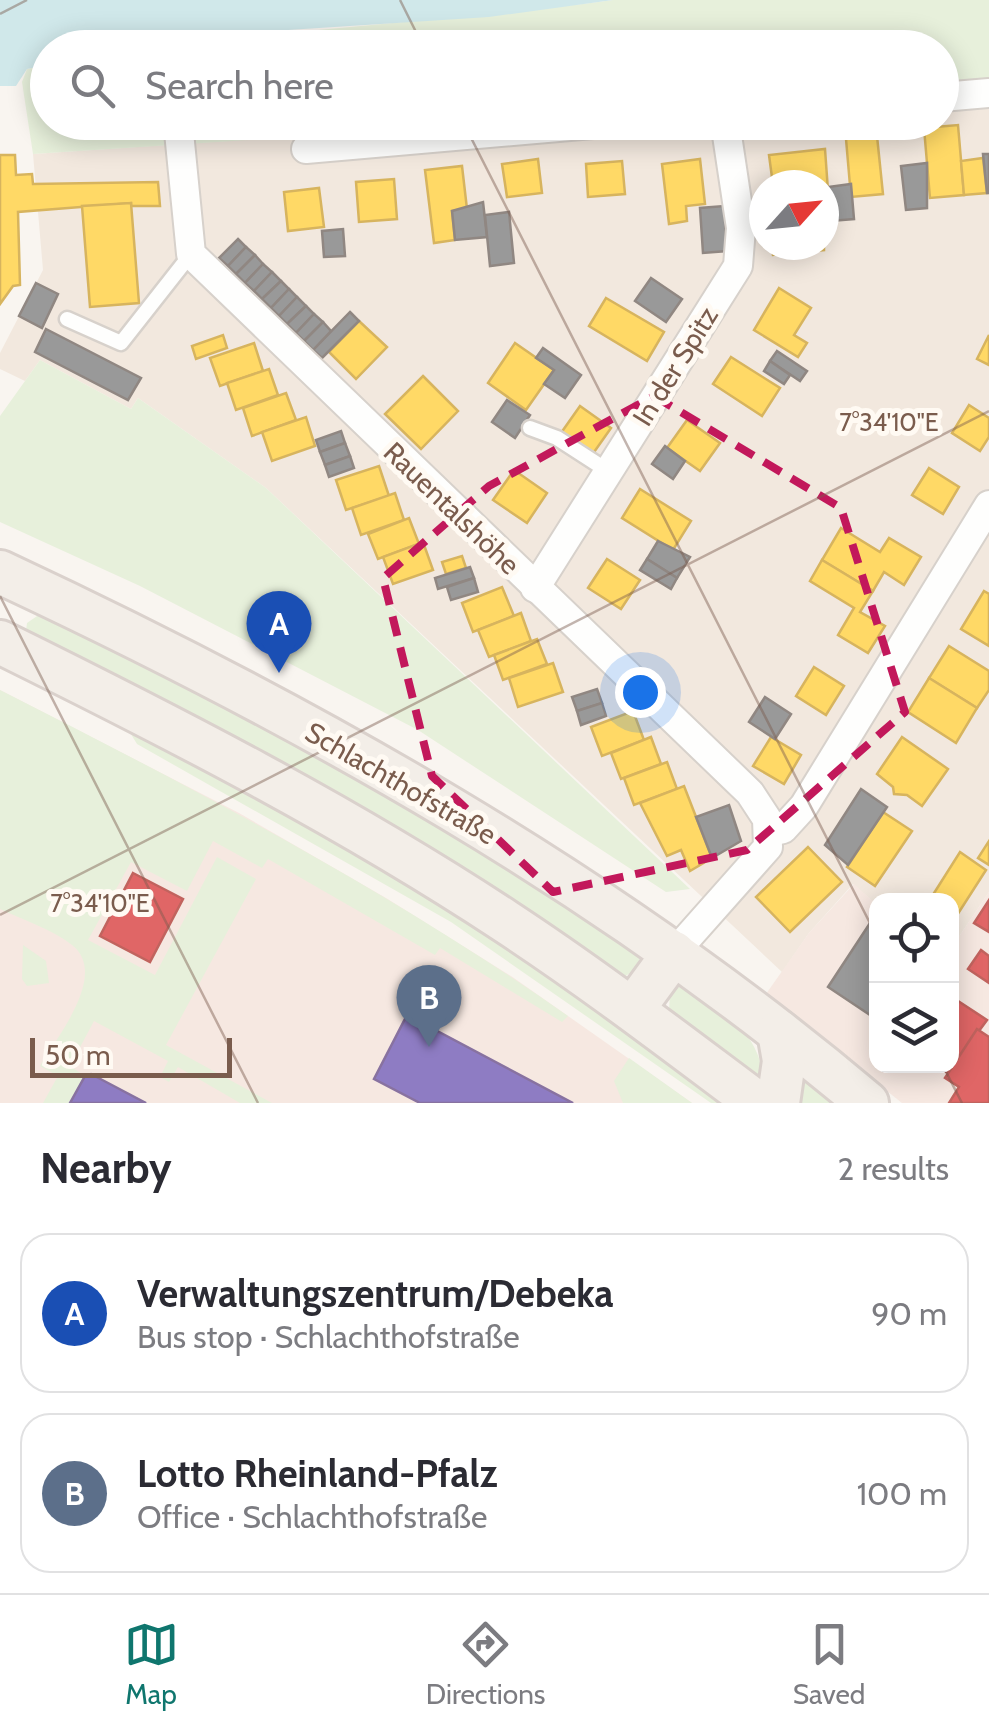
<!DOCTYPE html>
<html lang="en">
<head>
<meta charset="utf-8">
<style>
  :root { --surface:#fff; --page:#f7f7f7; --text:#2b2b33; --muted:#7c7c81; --line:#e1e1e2; --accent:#0f766e }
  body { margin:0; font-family:Cabin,sans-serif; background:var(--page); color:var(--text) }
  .controls { position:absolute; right:30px; bottom:30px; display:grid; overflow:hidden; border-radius:20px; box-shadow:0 5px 25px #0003 }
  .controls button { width:90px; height:90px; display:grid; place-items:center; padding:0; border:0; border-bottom:2px solid var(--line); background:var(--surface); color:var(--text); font:50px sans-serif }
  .compass { position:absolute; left:749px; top:170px; width:90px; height:90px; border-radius:50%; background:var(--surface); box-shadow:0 5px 25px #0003; rotate:63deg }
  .scale { position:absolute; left:30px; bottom:25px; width:202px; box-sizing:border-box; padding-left:10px; border:5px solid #7a5c4d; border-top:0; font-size:28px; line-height:35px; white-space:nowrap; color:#7a5c4d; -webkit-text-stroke:8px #fffaf3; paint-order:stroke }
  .you { position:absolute; left:640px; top:692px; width:35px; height:35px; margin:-25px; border:8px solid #fff; border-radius:50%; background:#1a73e8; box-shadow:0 0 0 15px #1a73e833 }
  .badge { display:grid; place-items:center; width:65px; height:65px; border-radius:50%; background:var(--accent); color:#fff; font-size:32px; font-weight:700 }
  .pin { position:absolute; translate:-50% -82px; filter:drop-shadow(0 2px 5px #0008) }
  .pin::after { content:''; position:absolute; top:52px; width:35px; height:30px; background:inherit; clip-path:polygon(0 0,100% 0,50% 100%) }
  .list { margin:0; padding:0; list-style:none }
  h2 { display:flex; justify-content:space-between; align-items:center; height:130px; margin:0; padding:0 40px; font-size:42px }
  h2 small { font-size:32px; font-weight:400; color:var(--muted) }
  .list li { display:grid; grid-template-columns:65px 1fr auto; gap:30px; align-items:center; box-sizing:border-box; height:160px; margin:0 20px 20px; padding:0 20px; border:2px solid var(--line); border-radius:30px }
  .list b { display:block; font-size:38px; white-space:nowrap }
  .list p { margin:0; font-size:32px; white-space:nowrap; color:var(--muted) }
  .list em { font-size:32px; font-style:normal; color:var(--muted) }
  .icon { flex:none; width:55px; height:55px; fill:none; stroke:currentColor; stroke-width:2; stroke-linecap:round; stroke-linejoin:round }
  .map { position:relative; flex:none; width:989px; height:1103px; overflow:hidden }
  .search { position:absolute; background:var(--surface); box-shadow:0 5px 25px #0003; left:30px; right:30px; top:30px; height:110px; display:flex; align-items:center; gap:25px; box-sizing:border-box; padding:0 35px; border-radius:55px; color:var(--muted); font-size:38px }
  .sheet { height:490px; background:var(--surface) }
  nav { display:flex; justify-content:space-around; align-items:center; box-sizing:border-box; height:140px; border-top:2px solid var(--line); background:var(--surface); font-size:28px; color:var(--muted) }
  nav a { display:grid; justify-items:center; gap:5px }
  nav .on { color:var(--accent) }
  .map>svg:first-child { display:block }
  .residential { fill:#f2e8de; fill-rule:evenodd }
  .commercial { fill:#f6e8e1 }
  .green { fill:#e7f0db }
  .water { fill:#d0e8ea }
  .homes { fill:#ffd966; stroke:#d7b45e; stroke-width:2.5 }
  .shops { fill:#e06666; stroke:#c1635e; stroke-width:2.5 }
  .offices { fill:#8e7cc3; stroke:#8872a0; stroke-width:2.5 }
  .industry { fill:#999; stroke:#908782; stroke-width:2.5 }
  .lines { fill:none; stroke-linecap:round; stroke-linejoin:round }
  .service-casing { stroke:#d7d1cb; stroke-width:19 }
  .minor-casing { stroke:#d7d1cb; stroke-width:32 }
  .primary-casing { stroke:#dad1cc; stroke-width:48 }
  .service { stroke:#fefefd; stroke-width:14 }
  .minor { stroke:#fefefd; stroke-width:28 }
  .primary { stroke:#f3eee8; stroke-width:42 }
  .marked { fill:none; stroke:#c2185b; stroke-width:8; stroke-dasharray:20 12; stroke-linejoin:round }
  .ticks { fill:none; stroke:#7a5c4d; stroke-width:2.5; stroke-opacity:0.45 }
  .labels { text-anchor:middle; stroke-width:10; stroke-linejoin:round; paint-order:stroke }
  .street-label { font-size:28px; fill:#7a5c4d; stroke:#fffaf3 }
  .ticks-label { font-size:25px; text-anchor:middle; fill:#7a5c4d; stroke:#fffaf3; stroke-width:10; stroke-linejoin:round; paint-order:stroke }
</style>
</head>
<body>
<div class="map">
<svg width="989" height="1103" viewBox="0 0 989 1103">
  <rect width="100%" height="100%" fill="#f9f5f0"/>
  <path class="residential" d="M989,80V892L952,947V901L876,904L853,884L809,933L782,972L266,488L138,398L131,409L40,360L25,381L0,369V353L43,270L33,154L508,122H942V84ZM764,185H824V245H764Z"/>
  <g class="commercial">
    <path d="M0,690L239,813L386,898L511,976L692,1103H0Z"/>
    <path d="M854,884L876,904V1066H952V947L989,892V1103H902L766,994L809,933Z"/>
  </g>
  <g class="green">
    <path d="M613,0H989V80L942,84V48H170C317,26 466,20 613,0Z"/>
    <path d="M47,65L48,122L508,123L33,154L22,82L27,69Z"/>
    <path d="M40,360L131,409L138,398L266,488L690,889L666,892L418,730L140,586L0,522V416Z"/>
    <path d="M40,614L412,796L641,953L637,969L622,978L26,631L27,623Z"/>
    <path d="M0,690C195,789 389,890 568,1016L562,1022L440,948L435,955L268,859L262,868L213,841L187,891L131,862L88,940L155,975L217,857L256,879L166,1045L272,1103H240L178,1067L169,1082L160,1077L168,1061L94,1021L70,1066L85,1076L70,1103H43L58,1076L40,1066C57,1037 109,974 72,945C52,929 23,920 0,909Z"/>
    <path d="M126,726L373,856L739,1103H711L451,922L137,744Z"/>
    <path d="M23,945L46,961L49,983L27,986L22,979Z"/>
    <path d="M685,984C728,1014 762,1033 765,1090L669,1013L670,991Z"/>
    <path d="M629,1058L692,1103H623L614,1081Z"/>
    <path d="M802,1072L846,1103H793Z"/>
  </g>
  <path class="water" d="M0,0H613L489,17L288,30L170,47L48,48L47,65L27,69L16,86H0Z"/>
  <g class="homes">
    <path d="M958,125L964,195L930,198L924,128Z"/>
    <path d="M877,136L883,194L851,197L846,139Z"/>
    <path d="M825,149L828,191H824V185H773L769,155Z"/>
    <path d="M0,155H15L16,175L32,174L33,184L158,182L160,206H131V203L18,212L20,285L13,286L0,304Z"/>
    <path d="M983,158L987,193L964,195L961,161Z"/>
    <path d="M538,159L542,193L507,197L502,164Z"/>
    <path d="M700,159L705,204L686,206L687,221L669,224L662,164Z"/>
    <path d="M622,161L625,194L588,197L586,164Z"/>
    <path d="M462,166L467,209L452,211L455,240L434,243L425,170Z"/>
    <path d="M394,179L397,219L359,222L356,182Z"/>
    <path d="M319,188L324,227L288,231L284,192Z"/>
    <path d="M131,203L139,303L90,307L82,206Z"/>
    <path d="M772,245H824V250L773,255Z"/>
    <path d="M779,288L811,308L794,335L807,343L798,357L754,330Z"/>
    <path d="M606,298L664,332L647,361L589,326Z"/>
    <path d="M359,321L387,347L356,379L329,352Z"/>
    <path d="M223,335L227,348L196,359L192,346Z"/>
    <path d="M989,335V365L977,359Z"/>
    <path d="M254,343L263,371L220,386L210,358Z"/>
    <path d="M515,343L554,370L526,410L488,383Z"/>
    <path d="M731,357L780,388L762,416L713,384Z"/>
    <path d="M269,369L278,395L236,410L227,383Z"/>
    <path d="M423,376L458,411L421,449L385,414Z"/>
    <path d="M286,393L296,420L252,436L243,408Z"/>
    <path d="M969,405L989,418V437L980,451L952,433Z"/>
    <path d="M580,406L611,428L592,455L561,433Z"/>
    <path d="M306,417L315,446L272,461L262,432Z"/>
    <path d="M687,420L720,443L700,471L667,448Z"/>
    <path d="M379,466L389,496L346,510L336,480Z"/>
    <path d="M929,468L959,487L943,514L912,495Z"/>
    <path d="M514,470L547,493L527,523L493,500Z"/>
    <path d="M640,489L691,521L673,550L622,518Z"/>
    <path d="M395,493L404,520L361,535L352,508Z"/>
    <path d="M409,518L419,544L378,559L368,534Z"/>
    <path d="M841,528L880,552L889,538L921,557L904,585L884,572L873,591L822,560Z"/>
    <path d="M423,542L433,570L393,584L383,557Z"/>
    <path d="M462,556L466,568L446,574L442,562Z"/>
    <path d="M607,559L640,580L621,609L588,588Z"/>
    <path d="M822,560L873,591L860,612L885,626L868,653L838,635L854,608L810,581Z"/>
    <path d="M502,587L514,616L473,632L462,603Z"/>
    <path d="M984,591L989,594V646L961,629Z"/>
    <path d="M521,613L531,641L489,657L478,630Z"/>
    <path d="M537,639L547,664L503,680L494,655Z"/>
    <path d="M949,646L989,671V690L977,708L929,678Z"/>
    <path d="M553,663L563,692L518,707L509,678Z"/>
    <path d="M814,667L844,686L826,715L796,696Z"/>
    <path d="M929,678L977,708L956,743L908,712Z"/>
    <path d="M633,711L644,740L602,756L591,727Z"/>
    <path d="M651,737L661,764L621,779L611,753Z"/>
    <path d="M771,737L801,755L784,784L753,766Z"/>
    <path d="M902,737L948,769L922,806L907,795L894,794L893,787L877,774Z"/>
    <path d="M667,762L677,789L634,805L624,778Z"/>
    <path d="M684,786L712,858L690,871L681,850L667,856L640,803Z"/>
    <path d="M883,812L912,831L875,886L847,867Z"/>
    <path d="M989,841V865L978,858Z"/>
    <path d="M808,847L842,882L790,932L756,897Z"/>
    <path d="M960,852L986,870L952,923V901H929Z"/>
  </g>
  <g class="shops">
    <path d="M133,873L183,899L150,962L100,936Z"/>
    <path d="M989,900V932L974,923Z"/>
    <path d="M981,950L989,956V983L968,969Z"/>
    <path d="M952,997L987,1020L948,1073L937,1066H952Z"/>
    <path d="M977,1029L989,1037V1103H949L959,1087L945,1078Z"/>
  </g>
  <g class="offices">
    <path d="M407,1015L573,1103H420L374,1079Z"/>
    <path d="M91,1074L146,1103H70L85,1076Z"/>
  </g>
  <g class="industry">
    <path d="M983,154H989V193H987Z"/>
    <path d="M927,163V208L906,210L901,166Z"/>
    <path d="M851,184L854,219L831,221L828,187Z"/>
    <path d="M483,202L487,237L455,240L452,211Z"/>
    <path d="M724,206L727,251L703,253L700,208Z"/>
    <path d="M509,212L514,263L490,266L485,215Z"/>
    <path d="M343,229L345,256L324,257L322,231Z"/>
    <path d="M238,239L246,247L228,266L219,258Z"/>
    <path d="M246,247L255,255L236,274L228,266Z"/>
    <path d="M255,255L263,264L245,283L236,274Z"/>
    <path d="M263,264L272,272L254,291L245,283Z"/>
    <path d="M272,272L281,281L262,299L254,291Z"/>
    <path d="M651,278L682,299L666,322L635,301Z"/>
    <path d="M281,281L289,289L271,308L262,299Z"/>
    <path d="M36,283L58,294L42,328L19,316Z"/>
    <path d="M289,289L297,297L279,316L271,308Z"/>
    <path d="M297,297L306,306L287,324L279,316Z"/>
    <path d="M306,306L314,314L296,333L287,324Z"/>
    <path d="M350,312L359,321L322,358L313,350Z"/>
    <path d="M314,314L323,322L304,341L296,333Z"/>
    <path d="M323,322L331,331L313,350L304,341Z"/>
    <path d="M46,329L141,378L128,400L35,352Z"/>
    <path d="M543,348L581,375L565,398L544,384L554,370L536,358Z"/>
    <path d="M777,351L807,371L800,381L770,361Z"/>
    <path d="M770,361L790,375L784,384L764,371Z"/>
    <path d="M507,400L530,415L515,438L492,422Z"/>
    <path d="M341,431L345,443L320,452L316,440Z"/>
    <path d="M345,443L350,456L325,465L320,452Z"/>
    <path d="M665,446L685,461L673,479L652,464Z"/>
    <path d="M350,456L354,468L329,477L325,465Z"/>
    <path d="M658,541L690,557L677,578L647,559Z"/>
    <path d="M647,559L677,578L671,589L640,570Z"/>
    <path d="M470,567L474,578L438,589L435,578Z"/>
    <path d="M474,578L478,592L451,600L447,587Z"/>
    <path d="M597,689L602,703L577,711L572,697Z"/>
    <path d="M765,697L791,714L775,739L749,722Z"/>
    <path d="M602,703L606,716L581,725L577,711Z"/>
    <path d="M861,789L887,807L848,865L825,845Z"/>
    <path d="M729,805L741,841L712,858L696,817Z"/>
    <path d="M876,914V1019L828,987Z"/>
  </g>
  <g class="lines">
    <g class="service-casing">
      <g id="service">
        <path d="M67,319L121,343L191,254"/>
        <path d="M530,428L557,438L608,471"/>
      </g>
    </g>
    <g class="minor-casing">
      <g id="minor">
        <path d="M942,97L989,93"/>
        <path d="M178,122L191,254L750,793L767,819L768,847L674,953"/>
        <path d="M306,149L616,122"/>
        <path d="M535,588L738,266L741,228L725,122"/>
        <path d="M770,832L783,829L804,806L989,505"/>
      </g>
    </g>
    <g class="primary-casing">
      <g id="primary">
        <path d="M0,572C306,715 608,884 867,1103"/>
        <path d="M0,642C172,727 344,815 505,921C592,978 674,1041 757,1103"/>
        <path d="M633,1009L674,953"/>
        <path d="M778,1103L784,1061L779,1032"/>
      </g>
    </g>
    <use href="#service" class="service"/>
    <use href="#minor" class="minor"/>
    <use href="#primary" class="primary"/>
  </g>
  <path class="marked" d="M654,396L841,508L905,712L747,850L553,892L432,776L383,578L489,486Z"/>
  <path class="ticks" d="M400,0L424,48M0,14L27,0M463,122L876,935M0,596L258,1103M0,915L989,411M943,1066L962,1103"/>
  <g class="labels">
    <g class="street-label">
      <text transform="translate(675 366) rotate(-58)" y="10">In der Spitz</text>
      <text transform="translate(452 508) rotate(44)" y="10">Rauentalshöhe</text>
      <text transform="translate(401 783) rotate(30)" y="10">Schlachthofstraße</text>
    </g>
  </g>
  <g class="ticks-label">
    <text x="889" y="431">7°34'10"E</text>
    <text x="100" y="912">7°34'10"E</text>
  </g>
</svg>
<div class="controls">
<button><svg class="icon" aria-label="locate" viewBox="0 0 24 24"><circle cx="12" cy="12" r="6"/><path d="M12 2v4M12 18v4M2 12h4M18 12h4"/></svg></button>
<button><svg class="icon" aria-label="layers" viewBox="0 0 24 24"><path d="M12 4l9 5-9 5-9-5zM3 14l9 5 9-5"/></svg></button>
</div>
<svg class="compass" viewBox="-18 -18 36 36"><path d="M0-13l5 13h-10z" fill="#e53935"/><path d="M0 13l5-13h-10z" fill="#7c7c81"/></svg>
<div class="scale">50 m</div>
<div class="you"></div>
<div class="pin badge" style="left:279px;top:673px;background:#1a4fb4">A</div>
<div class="pin badge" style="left:429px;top:1047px;background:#5c6f8a">B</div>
<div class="search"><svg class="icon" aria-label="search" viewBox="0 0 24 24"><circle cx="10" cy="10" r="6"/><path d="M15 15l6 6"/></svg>Search here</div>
</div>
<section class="sheet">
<h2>Nearby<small>2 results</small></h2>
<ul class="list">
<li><span class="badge" style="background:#1a4fb4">A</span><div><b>Verwaltungszentrum/Debeka</b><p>Bus stop · Schlachthofstraße</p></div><em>90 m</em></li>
<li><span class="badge" style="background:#5c6f8a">B</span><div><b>Lotto Rheinland-Pfalz</b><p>Office · Schlachthofstraße</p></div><em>100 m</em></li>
</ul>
</section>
<nav>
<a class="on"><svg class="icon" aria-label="map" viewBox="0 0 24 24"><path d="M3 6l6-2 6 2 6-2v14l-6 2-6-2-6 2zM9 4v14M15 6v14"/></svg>Map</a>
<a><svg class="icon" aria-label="directions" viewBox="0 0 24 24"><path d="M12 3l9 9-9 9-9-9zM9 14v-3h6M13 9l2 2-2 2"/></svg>Directions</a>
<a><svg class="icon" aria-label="saved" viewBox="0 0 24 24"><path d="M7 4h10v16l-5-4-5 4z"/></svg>Saved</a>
</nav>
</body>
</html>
